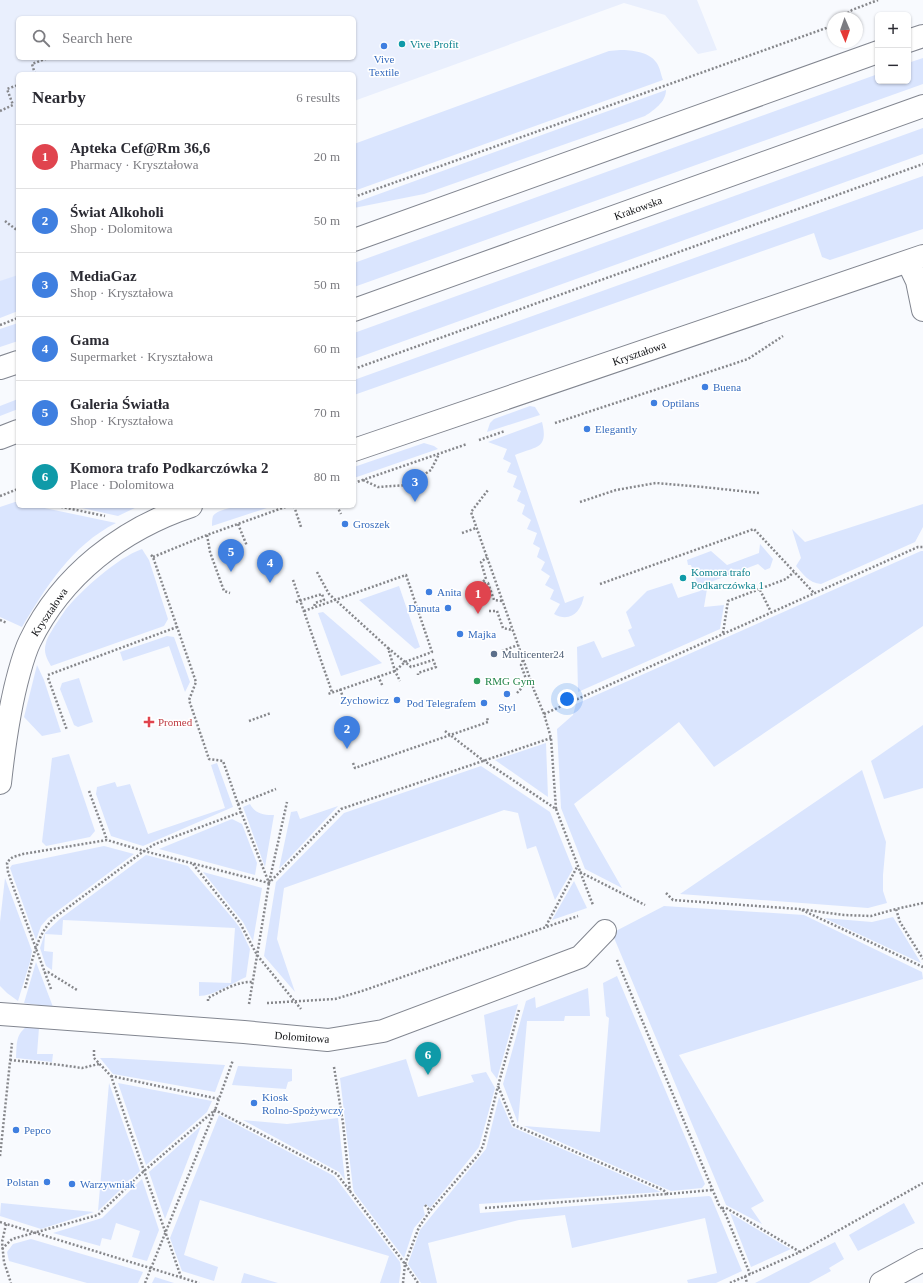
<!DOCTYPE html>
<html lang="en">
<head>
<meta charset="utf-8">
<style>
  :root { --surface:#fff; --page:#f2f2f3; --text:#2b2b33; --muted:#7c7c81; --line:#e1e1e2; --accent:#d93025 }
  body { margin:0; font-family:"Times New Roman",serif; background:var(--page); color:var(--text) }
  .controls { position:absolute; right:12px; top:12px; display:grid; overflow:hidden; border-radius:6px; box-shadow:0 1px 3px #0004 }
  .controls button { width:36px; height:36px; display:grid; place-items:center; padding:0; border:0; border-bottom:1px solid var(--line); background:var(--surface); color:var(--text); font:20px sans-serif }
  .compass { position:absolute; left:827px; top:12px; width:36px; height:36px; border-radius:50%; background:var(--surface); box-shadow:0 1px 3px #0004; rotate:178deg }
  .you { position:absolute; left:567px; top:699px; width:14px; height:14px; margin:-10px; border:3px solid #fff; border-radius:50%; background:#1a73e8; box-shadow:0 0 0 6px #1a73e833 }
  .badge { display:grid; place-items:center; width:26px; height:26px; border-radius:50%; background:var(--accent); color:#fff; font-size:13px; font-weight:700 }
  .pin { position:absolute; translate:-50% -33px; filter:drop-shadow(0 1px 2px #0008) }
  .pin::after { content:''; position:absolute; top:21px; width:14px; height:12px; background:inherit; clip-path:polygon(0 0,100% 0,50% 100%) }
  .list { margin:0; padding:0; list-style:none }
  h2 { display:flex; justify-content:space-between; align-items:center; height:52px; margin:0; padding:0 16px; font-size:17px }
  h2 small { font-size:13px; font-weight:400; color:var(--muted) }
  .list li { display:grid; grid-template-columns:26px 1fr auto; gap:12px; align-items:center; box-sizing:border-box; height:64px; padding:0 16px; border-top:1px solid var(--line) }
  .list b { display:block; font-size:15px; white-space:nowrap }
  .list p { margin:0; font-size:13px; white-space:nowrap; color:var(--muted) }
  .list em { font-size:13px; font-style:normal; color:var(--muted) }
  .icon { flex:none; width:22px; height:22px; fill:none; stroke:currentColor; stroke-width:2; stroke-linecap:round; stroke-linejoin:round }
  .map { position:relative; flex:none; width:923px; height:1283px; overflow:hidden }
  .search { position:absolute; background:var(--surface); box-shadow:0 1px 3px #0004; left:16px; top:16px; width:340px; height:44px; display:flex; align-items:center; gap:10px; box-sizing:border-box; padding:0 14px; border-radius:6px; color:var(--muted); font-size:15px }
  .panel { position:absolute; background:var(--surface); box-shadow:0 1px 3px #0004; left:16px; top:72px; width:340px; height:436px; border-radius:6px }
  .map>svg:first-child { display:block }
  .built { fill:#e9effd; fill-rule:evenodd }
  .green { fill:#dae5fe }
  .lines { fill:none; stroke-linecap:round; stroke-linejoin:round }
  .minor-casing { stroke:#828690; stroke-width:24 }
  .primary-casing { stroke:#828690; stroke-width:24 }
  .path { stroke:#86878b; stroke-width:2.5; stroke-dasharray:2 2; stroke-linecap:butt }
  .minor { stroke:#fff; stroke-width:22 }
  .primary { stroke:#fff; stroke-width:22 }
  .path-bridge { stroke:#86878b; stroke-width:2.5; stroke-dasharray:2 2; stroke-linecap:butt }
  .culture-dot { fill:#0f9aa8; stroke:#fff; stroke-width:1.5 }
  .shop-dot { fill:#3f7fe0; stroke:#fff; stroke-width:1.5 }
  .service-dot { fill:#5c6f8a; stroke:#fff; stroke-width:1.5 }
  .leisure-dot { fill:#2e9e5b; stroke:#fff; stroke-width:1.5 }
  .health-dot { fill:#e0444e; stroke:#fff; stroke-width:1.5 }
  .labels { text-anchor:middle; stroke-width:3; stroke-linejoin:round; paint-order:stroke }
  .culture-label { font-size:11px; fill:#0d838f; stroke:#fff; text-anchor:start }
  .shop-label { font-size:11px; fill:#366cbe; stroke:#fff; text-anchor:start }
  .street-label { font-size:11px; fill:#0c0d10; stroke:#fff }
  .service-label { font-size:11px; fill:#4e5e75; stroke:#fff; text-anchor:start }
  .leisure-label { font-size:11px; fill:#27864d; stroke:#fff; text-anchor:start }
  .health-label { font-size:11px; fill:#be3a42; stroke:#fff; text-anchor:start }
</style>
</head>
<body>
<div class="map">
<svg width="923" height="1283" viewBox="0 0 923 1283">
  <rect width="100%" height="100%" fill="#f8fafe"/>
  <path class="built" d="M0,0H697L717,50L698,54L665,15L624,3L354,101V74H18V302L0,309ZM18,18H354V58H18Z"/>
  <g class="green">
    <path d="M620,50C632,50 649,52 656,62C660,67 661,75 663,80L354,191V144L609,51Z"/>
    <path d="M923,58V84L354,287V263L878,74V81H908V63Z"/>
    <path d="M666,90C666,102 654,110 645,116L424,194L354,208V203Z"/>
    <path d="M923,128V154L354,359V333Z"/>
    <path d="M923,176V229L830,260L822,257L814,233L354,395V380Z"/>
    <path d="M18,275V311L0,318V281Z"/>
    <path d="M18,323V341L0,347V329Z"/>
    <path d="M18,399V409L0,416V406Z"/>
    <path d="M530,406L535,407L540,415L487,432L490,423L494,419Z"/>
    <path d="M542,422C549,450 535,446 515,455L565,603L584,596C581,612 570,623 554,614L560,604L550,599L554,590L545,585L550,576L541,570L545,562L537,557L540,548L533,544L537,533L527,529L531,520L522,514L525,505L517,501L521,491L513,487L517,476L507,472L511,463L503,459L507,449L488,442Z"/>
    <path d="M424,443L434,446L438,449L354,478V467Z"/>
    <path d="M15,502H18V506H35L116,523C72,545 46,587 22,627L0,617V507Z"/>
    <path d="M923,504V527L915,542L821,584C809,583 803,574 796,566L801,558L792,529L805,542Z"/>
    <path d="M73,506H139L118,516Z"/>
    <path d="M238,506H273L212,526C212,523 212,519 213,516C217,510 231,508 238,506Z"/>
    <path d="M760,544L773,559L770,568L765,570L758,564L708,583L704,607L724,605L720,629L578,692L577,647L594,641L602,658L635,646L628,630L632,628L626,612L647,591L672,583L678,598L700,591L691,565H688L687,560L711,551L727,565L759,553Z"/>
    <path d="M142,549L149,560L168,619L164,626L51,666C47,659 43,652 46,643C47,638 51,632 54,627C58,621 62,615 66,609C83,589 117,558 142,549Z"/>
    <path d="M921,551H923V626L714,767L679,722L574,804L622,888L585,869L561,808L557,729L573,715L576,704Z"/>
    <path d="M399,586L420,647L415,649L359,600Z"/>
    <path d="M323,612L382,663L341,676L318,613Z"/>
    <path d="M167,636L174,637L190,682L185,692L169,646L123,661L120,652Z"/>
    <path d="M37,665L44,680L61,732L42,736L24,717Z"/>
    <path d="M79,678L93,722L78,727L74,725L60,689L62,683Z"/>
    <path d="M923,725V788L884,799L871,761Z"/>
    <path d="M546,743L548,797L495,760Z"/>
    <path d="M69,754L95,831L90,837L46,846L42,842L52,758Z"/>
    <path d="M217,763L233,807L143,846L111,836L96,794L97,787L115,782L117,787L130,784L148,834L225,808L211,765Z"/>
    <path d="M481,766L550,812L573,869L555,900L536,846L527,849L518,813L504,810L284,888L277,939L295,992L264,956L276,882L344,813Z"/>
    <path d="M862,770L886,842L883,875V891L887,903L868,908L680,894Z"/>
    <path d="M250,804C255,814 265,815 274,815L265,867L243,807Z"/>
    <path d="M338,806L279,869L291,812L297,811L300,819Z"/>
    <path d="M232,819L242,824L257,863L255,875L159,849Z"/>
    <path d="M104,846L134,854L48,918L41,926L36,940L10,868L12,865Z"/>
    <path d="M146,855L188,866L234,920L240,928L250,949L246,977C233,983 213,996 199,996V982L231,983L235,928L63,920L62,935L45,934L44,951L53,952L52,970L46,966L40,948L45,933L61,918Z"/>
    <path d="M203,872L262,888L253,941L243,922Z"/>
    <path d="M5,878L32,951L30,962L18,1001L7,993L0,986V922Z"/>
    <path d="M574,881L587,908L552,920Z"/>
    <path d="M664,906L804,915L922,972L923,979L679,1055L764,1201L751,1208L762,1224L726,1205L612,933Z"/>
    <path d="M893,917L921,963L824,918L872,922Z"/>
    <path d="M36,962L53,1007L24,1003Z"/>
    <path d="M617,976L705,1184L702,1188L671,1191L524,1126L600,1132L609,1018L606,1016L603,983Z"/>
    <path d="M588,988L590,1016H565L564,1021H527L518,1123L503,1084L526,1001L535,997L536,1008Z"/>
    <path d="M518,1004L497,1079L491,1071L484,1015Z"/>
    <path d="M26,1027L39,1028L37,1054H53L52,1062L16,1058C17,1045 15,1036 26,1027Z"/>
    <path d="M100,1058H112L225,1065L215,1092L113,1074Z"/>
    <path d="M406,1059L418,1097L474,1082L471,1075L486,1072L495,1088L479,1147L430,1208L426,1204L423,1207L425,1215L414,1228L404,1258L354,1192L353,1188L340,1078Z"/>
    <path d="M238,1066L292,1069V1081L288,1082L286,1089L232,1085Z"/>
    <path d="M109,1083L140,1171L98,1211Z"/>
    <path d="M118,1083L212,1101L207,1112L146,1165Z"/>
    <path d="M499,1097L512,1127L661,1192L479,1204L480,1213L709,1196L711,1197L742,1271L716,1283H688L687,1280L717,1273L705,1218L572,1248L565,1215L519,1220L428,1243L437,1283H421L408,1264L420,1230L486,1149Z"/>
    <path d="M219,1115L334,1176L400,1262L401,1268L399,1283H380L389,1256L200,1200L184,1255L218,1267L214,1281L182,1271L170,1238Z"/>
    <path d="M338,1118L345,1180L339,1172L243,1120L287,1124Z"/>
    <path d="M201,1126L165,1219L149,1172Z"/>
    <path d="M142,1179L159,1230L147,1261L132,1257L140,1231L116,1223L111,1240L102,1238L100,1246L53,1233L102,1218Z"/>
    <path d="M1,1203L94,1212L41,1229L0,1216Z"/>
    <path d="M904,1203L915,1223L858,1251L849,1235Z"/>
    <path d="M730,1213L785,1246L791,1249L751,1267Z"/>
    <path d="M31,1239L143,1272L138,1283H87L9,1261L7,1252L13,1244Z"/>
    <path d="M835,1242L844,1259L829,1268L831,1271L809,1283H755Z"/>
    <path d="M244,1273L278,1283H241Z"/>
    <path d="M155,1277L174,1283H152Z"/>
  </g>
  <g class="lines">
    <g class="minor-casing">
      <g id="minor">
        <path d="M908,262L917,281L923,310"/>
        <path d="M354,450L923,256"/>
        <path d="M0,783C4,746 9,709 19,673C22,662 25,651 30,641C62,575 122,529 191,506"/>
        <path d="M0,1014L244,1032L328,1040L383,1031L580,957L605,931"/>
        <path d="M881,1283L923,1260"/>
      </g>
    </g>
    <g class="primary-casing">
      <g id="primary">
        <path d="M908,41L923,36"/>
        <path d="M354,240L878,52"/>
        <path d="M354,310L923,106"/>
        <path d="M0,368L18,362"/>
        <path d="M0,438L18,431"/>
      </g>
    </g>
    <g class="path">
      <path d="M841,18L852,10L878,0"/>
      <path d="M35,74L32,64L48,58"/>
      <path d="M0,111L13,105L7,89L18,85"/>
      <path d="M354,197L829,27L833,24"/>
      <path d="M5,221L18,231"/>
      <path d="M0,325L18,318"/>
      <path d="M354,369L923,164"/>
      <path d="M555,423L748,359L783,336"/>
      <path d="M479,440L505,431"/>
      <path d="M363,480L378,487L408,485L431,470L439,454"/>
      <path d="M354,483L467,444"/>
      <path d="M408,485L410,490"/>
      <path d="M0,496L18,489"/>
      <path d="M580,502L616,490L656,483L703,487L759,493"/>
      <path d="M57,506L105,516"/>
      <path d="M294,506L301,527"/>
      <path d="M337,506L341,514"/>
      <path d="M238,524L247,546"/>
      <path d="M462,533L476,528"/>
      <path d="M207,535L210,552L224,591L230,593"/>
      <path d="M151,555L153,557L196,682L189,700L209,759L223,761L238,804L276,789"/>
      <path d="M153,557L207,535L288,506"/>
      <path d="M317,572L329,594L388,648L395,671L400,681"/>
      <path d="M293,580L332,692"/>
      <path d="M480,584L488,583L494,600L502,601"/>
      <path d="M480,584L486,579L481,562L487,557"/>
      <path d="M600,584L754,529L814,593"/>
      <path d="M760,590L771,612"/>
      <path d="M304,611L406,575L432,652L405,662L395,671L328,694"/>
      <path d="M489,611H497L503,628L512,630"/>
      <path d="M0,620L7,623"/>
      <path d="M723,633L728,601L786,579L794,572"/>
      <path d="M388,648L411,667L433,660L436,667L418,673V675"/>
      <path d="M502,651L518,645"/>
      <path d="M48,675L177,627"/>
      <path d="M378,676L383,687"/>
      <path d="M48,678L67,730"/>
      <path d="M340,689L344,700"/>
      <path d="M517,693L527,682L521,665L523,660"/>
      <path d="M544,714L918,547H923"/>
      <path d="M249,721L271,713"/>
      <path d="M445,731L480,758L556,809L551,738L544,714L534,690L471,512L488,490"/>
      <path d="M353,763L355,768L488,722L487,717"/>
      <path d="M89,791L107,840"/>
      <path d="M238,804L269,883L341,809L551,738"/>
      <path d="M556,809L593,905"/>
      <path d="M193,864L240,923L257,955L301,1009"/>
      <path d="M580,872L645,905"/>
      <path d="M666,893L673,900L799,909L844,915L871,916L896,909"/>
      <path d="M923,903L896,909L900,922L923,959"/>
      <path d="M802,910L923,967"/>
      <path d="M546,926L577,867"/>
      <path d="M617,960L706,1174L719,1205L725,1213L750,1274"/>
      <path d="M44,973L48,972L77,990"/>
      <path d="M25,988C32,964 35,936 54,918L144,851L155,844L241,812"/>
      <path d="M51,989L10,878L8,872L7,863L10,859L13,857L23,854L107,840L144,851L269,883"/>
      <path d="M208,1001V998C221,991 238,981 253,982"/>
      <path d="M267,1003L335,999L362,991L578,916"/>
      <path d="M249,1004L269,883L287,802"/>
      <path d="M519,1010L498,1086L514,1125L663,1190L668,1194L712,1190"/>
      <path d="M94,1050V1058L111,1076L181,1277"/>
      <path d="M10,1060L61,1065L82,1068L99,1064"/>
      <path d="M334,1067L343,1123L350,1191"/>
      <path d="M111,1076L219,1099"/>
      <path d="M0,1156L12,1043"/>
      <path d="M425,1205L430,1211"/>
      <path d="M485,1208L667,1194"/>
      <path d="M722,1208H726L740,1216L800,1252"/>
      <path d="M0,1222L199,1283"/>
      <path d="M6,1224L2,1242L4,1262L11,1283"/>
      <path d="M2,1249L12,1239L98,1215L144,1171L215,1110L337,1174L405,1264"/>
      <path d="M405,1264L419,1227L430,1211L478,1155L483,1146L498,1086"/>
      <path d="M745,1276L747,1283"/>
      <path d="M145,1283L215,1110L233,1060"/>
      <path d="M403,1283L405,1264L418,1283"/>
      <path d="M730,1283L800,1252L923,1183"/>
    </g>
    <use href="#minor" class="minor"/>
    <use href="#primary" class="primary"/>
    <path class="path-bridge" d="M296,602L322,594L324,600L315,603L314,607"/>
  </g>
  <g class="culture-dot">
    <circle cx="402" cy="44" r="4"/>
    <circle cx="683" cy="578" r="4"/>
  </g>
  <g class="shop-dot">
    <circle cx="384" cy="46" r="4"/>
    <circle cx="705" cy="387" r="4"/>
    <circle cx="654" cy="403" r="4"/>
    <circle cx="587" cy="429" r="4"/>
    <circle cx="345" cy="524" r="4"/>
    <circle cx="429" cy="592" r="4"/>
    <circle cx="448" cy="608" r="4"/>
    <circle cx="460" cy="634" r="4"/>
    <circle cx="507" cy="694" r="4"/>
    <circle cx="397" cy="700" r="4"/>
    <circle cx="484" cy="703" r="4"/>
    <circle cx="254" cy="1103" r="4"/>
    <circle cx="16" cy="1130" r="4"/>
    <circle cx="47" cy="1182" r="4"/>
    <circle cx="72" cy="1184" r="4"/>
  </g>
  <circle class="service-dot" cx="494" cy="654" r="4"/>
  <circle class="leisure-dot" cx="477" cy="681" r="4"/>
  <path class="health-dot" d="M147 716h4v4h4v4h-4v4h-4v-4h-4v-4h4z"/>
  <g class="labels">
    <g class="culture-label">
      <text x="410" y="48">Vive Profit</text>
      <text x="691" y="576">Komora trafo<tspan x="691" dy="13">Podkarczówka 1</tspan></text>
    </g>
    <g class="shop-label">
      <text x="384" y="63" text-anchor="middle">Vive<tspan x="384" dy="13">Textile</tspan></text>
      <text x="713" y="391">Buena</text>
      <text x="662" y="407">Optilans</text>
      <text x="595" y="433">Elegantly</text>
      <text x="353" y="528">Groszek</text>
      <text x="437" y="596">Anita</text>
      <text x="440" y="612" text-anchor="end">Danuta</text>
      <text x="468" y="638">Majka</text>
      <text x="389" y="704" text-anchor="end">Zychowicz</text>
      <text x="476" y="707" text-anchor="end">Pod Telegrafem</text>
      <text x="507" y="711" text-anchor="middle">Styl</text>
      <text x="262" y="1101">Kiosk<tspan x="262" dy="13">Rolno-Spożywczy</tspan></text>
      <text x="24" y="1134">Pepco</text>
      <text x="39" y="1186" text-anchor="end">Polstan</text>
      <text x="80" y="1188">Warzywniak</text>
    </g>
    <g class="street-label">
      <text transform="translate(638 208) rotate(-20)" y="4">Krakowska</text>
      <text transform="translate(639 353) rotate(-19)" y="4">Kryształowa</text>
      <text transform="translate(49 612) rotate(-56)" y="4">Kryształowa</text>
      <text transform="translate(302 1037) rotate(4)" y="4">Dolomitowa</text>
    </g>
    <g class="service-label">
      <text x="502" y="658">Multicenter24</text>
    </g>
    <g class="leisure-label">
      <text x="485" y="685">RMG Gym</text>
    </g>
    <g class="health-label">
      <text x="158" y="726">Promed</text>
    </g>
  </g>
</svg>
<div class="controls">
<button>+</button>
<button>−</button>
</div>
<svg class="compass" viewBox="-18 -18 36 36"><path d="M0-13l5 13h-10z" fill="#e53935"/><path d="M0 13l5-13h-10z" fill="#7c7c81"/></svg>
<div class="you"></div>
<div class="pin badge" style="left:478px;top:614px;background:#e0444e">1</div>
<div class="pin badge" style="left:347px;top:749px;background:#3f7fe0">2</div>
<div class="pin badge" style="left:415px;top:502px;background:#3f7fe0">3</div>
<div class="pin badge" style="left:270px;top:583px;background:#3f7fe0">4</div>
<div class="pin badge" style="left:231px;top:572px;background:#3f7fe0">5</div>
<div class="pin badge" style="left:428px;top:1075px;background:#0f9aa8">6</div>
<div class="search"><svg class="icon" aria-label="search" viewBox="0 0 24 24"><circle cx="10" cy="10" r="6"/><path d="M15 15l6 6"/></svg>Search here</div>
<section class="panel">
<h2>Nearby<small>6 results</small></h2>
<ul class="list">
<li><span class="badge" style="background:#e0444e">1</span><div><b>Apteka Cef@Rm 36,6</b><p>Pharmacy · Kryształowa</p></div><em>20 m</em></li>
<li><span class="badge" style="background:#3f7fe0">2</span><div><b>Świat Alkoholi</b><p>Shop · Dolomitowa</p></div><em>50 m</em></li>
<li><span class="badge" style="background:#3f7fe0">3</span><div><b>MediaGaz</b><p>Shop · Kryształowa</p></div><em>50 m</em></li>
<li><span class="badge" style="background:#3f7fe0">4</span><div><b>Gama</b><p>Supermarket · Kryształowa</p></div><em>60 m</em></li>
<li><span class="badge" style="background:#3f7fe0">5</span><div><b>Galeria Światła</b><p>Shop · Kryształowa</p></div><em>70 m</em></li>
<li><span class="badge" style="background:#0f9aa8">6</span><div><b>Komora trafo Podkarczówka 2</b><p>Place · Dolomitowa</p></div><em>80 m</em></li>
</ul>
</section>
</div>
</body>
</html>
